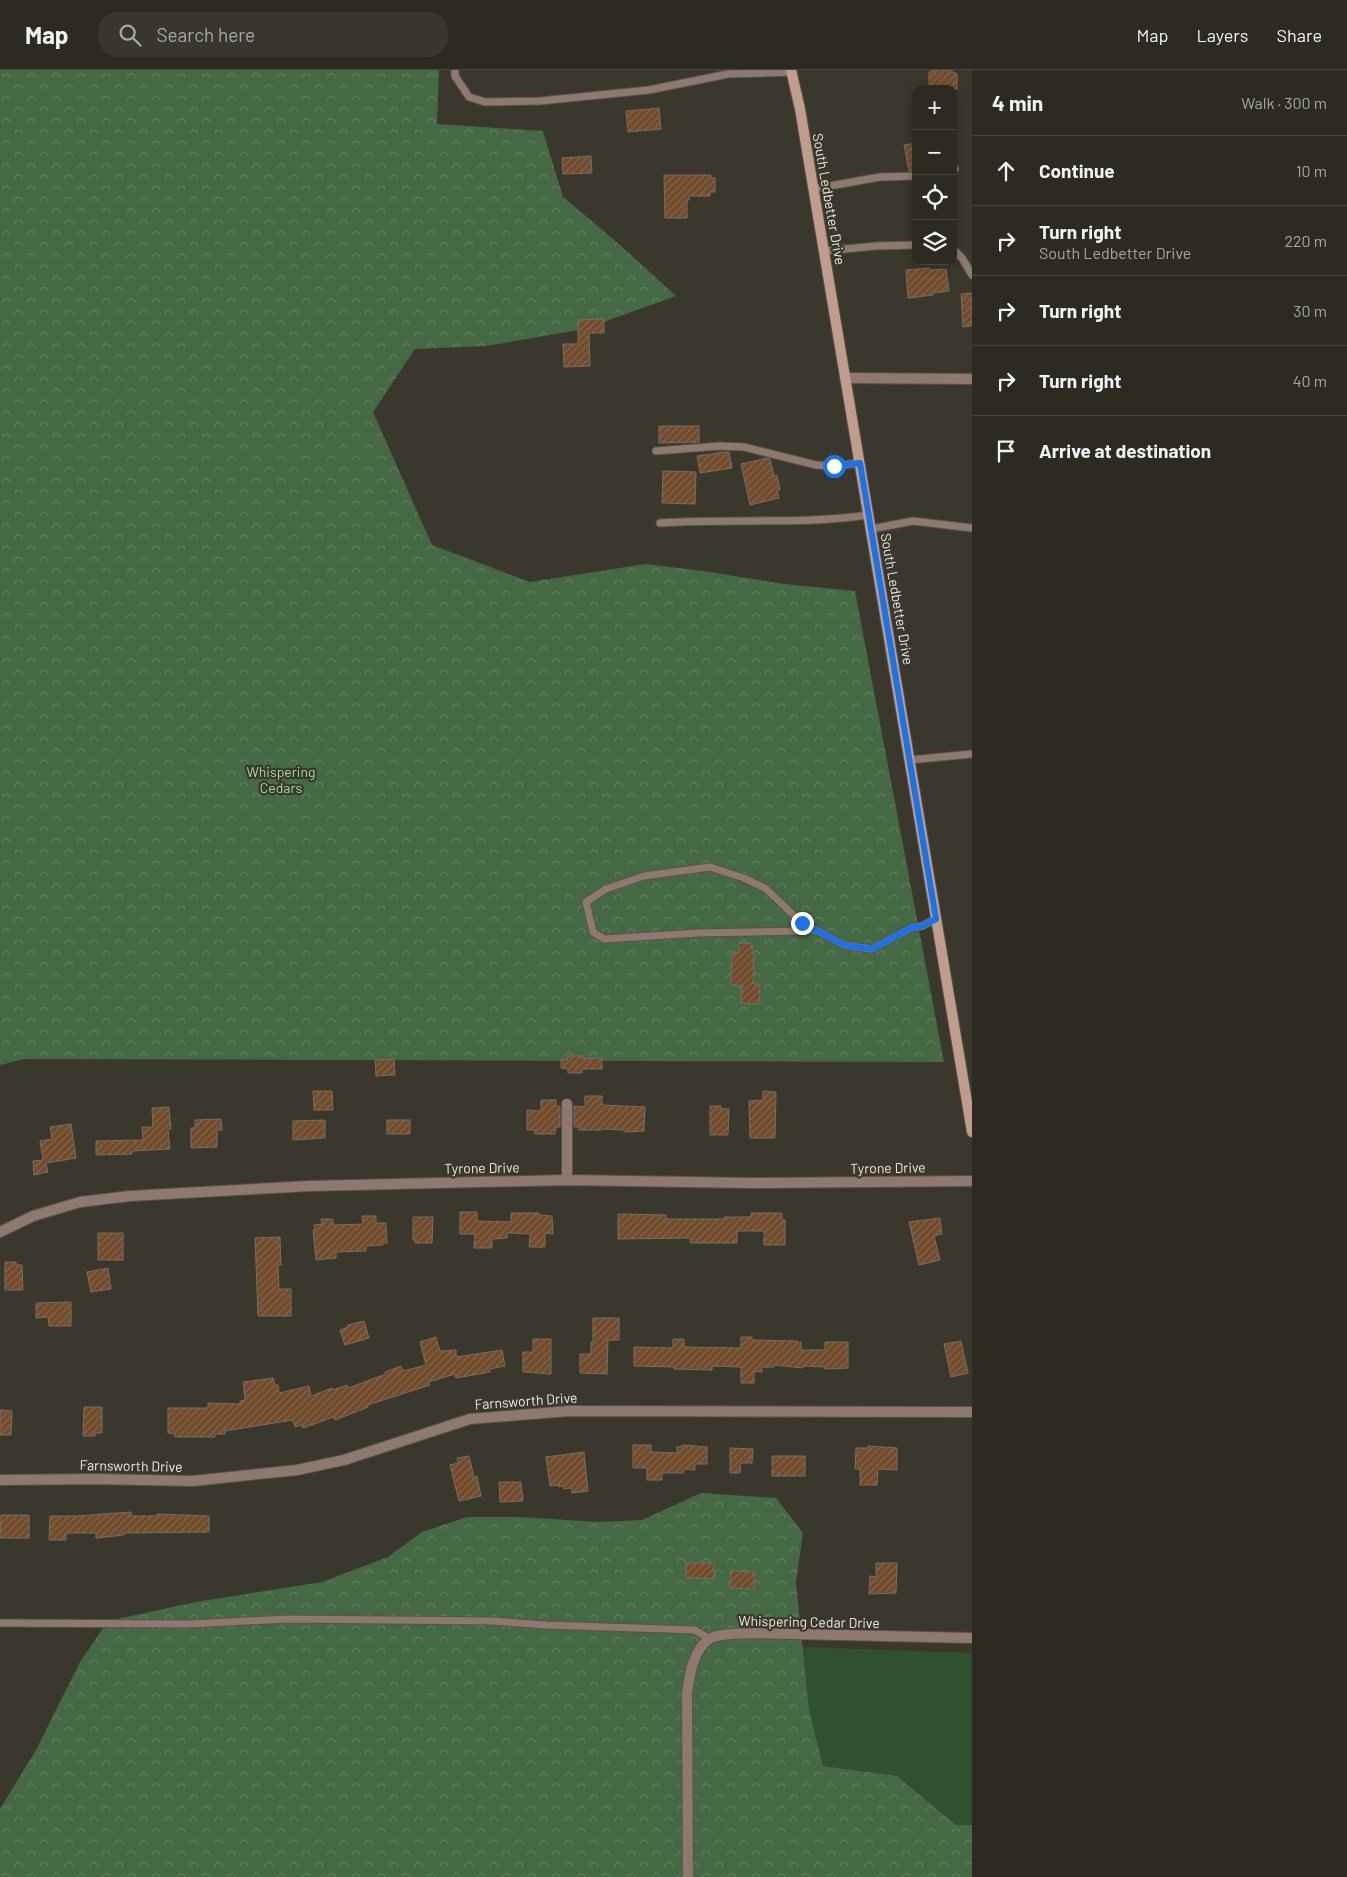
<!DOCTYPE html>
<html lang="en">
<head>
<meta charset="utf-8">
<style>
  :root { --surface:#2c2a21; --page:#38362e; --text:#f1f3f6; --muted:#a6a7a5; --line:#48463f }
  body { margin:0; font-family:Barlow,sans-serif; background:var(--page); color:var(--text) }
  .controls { position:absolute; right:15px; top:15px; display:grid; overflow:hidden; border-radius:10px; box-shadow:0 2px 12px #0003 }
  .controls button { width:45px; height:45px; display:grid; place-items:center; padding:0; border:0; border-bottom:1px solid var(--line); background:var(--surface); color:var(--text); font:25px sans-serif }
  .stop { position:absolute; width:15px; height:15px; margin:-11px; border:4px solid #1a73e8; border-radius:50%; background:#fff }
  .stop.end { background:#1a73e8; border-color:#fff; box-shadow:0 1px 5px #0008 }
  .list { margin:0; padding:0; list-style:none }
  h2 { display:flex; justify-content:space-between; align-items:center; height:65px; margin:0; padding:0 20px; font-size:21px }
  h2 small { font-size:16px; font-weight:400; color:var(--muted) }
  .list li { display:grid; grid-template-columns:32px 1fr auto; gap:15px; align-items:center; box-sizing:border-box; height:70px; padding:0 20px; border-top:1px solid var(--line) }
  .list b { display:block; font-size:19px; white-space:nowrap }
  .list p { margin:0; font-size:16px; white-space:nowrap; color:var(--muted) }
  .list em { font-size:16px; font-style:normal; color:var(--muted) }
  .icon { flex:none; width:28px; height:28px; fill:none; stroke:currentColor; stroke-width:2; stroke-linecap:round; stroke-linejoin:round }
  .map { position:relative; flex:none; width:972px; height:1807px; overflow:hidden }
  header { display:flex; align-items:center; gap:30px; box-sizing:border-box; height:70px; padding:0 25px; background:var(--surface); border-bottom:1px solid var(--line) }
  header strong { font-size:24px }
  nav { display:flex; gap:28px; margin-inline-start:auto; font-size:18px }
  .search { width:350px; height:45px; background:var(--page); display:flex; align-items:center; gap:12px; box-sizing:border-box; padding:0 18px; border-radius:20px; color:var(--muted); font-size:19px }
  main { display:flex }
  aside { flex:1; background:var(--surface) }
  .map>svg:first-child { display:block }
  .green { fill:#30512f }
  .forest { fill:url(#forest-crowns) }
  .building { fill:url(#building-hatch); stroke:#796d64 }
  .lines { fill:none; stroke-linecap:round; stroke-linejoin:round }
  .lane-casing { stroke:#565449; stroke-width:9 }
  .street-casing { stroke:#565449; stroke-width:12 }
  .secondary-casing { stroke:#565449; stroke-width:12 }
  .lane { stroke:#8f786f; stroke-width:7 }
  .street { stroke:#8f786f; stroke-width:10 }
  .secondary { stroke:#bf9c8e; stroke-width:10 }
  .route { stroke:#1a73e8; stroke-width:6 }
  .labels { text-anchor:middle; stroke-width:4.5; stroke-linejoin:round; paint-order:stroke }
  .street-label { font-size:14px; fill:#e9e7e0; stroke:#3a382c }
  .park-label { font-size:14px; fill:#a2dba1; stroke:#3a382c }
</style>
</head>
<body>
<header>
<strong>Map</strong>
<div class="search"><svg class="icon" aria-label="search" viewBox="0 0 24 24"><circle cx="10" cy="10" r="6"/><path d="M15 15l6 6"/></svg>Search here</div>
<nav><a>Map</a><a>Layers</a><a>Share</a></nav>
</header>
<main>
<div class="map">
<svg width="972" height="1807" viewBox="0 0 972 1807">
  <defs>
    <pattern id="forest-crowns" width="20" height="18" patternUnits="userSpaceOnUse" patternTransform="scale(1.25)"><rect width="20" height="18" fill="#456845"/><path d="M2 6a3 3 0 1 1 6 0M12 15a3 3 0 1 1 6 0" fill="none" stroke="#607e60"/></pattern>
    <pattern id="building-hatch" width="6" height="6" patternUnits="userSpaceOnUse" patternTransform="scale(1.25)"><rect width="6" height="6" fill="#714b2b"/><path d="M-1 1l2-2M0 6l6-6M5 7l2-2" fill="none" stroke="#856549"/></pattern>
  </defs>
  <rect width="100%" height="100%" fill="#3a382c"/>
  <path class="green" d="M803,1577L972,1583V1755H956L897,1706L823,1696L809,1639Z"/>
  <g class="forest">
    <path d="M0,0H439L437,54L543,61L563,127L619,174L676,226L584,259L487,276L415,279L373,342L432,475L530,512L646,494L703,501L784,514L855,521L944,992L24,989L0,995Z"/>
    <path d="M701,1423L776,1428L803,1463L796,1512L809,1639L823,1696L897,1706L956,1755H972V1807H0V1739L36,1680L80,1592L108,1551L196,1532L322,1512L388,1487L422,1462L467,1447H518L600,1452L642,1450Z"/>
  </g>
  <g class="building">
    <path d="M932,0H949L957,4V19L929,18V2H932Z"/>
    <path d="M659,38L661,59L628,62L626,41Z"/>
    <path d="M916,73V101H909L904,75Z"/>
    <path d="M591,86L592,103L563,104L562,88Z"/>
    <path d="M664,105H711V108H715V122H710V126H689V130H687V148H665Z"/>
    <path d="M929,198L930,200L946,199L949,221L933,223V225L908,228L906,200Z"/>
    <path d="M972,223V256L963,257L961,224Z"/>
    <path d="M604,249V263H589L590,296L564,297L563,274H578V250Z"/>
    <path d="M659,356H699V372L659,373Z"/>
    <path d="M725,382H729L732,398L700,403L697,386Z"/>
    <path d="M768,388L770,389L774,406L777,405L780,420L777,421L779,428L750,435L741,394Z"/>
    <path d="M663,401L696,402L695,434L662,433Z"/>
    <path d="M739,873L752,874V883H754L753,914H760L759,934L741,933L742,916L731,915L732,883H739Z"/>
    <path d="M568,986H583V989L602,988V999H582V1003H568V999L561,998V990L568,989Z"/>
    <path d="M394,989L395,1005L376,1006L375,990Z"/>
    <path d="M313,1021H332L333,1040H314Z"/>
    <path d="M763,1021L776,1022L775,1068H750L749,1031L763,1030Z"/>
    <path d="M585,1026H602V1035L645,1037L644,1061L625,1062V1060L602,1059V1060H579V1057H574V1036L585,1037Z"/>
    <path d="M541,1030H556V1036H560V1057H556L555,1064H535V1060H527V1040L541,1041Z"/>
    <path d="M710,1036H721V1039H729L728,1065H710Z"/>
    <path d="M169,1037L171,1059H168L170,1079L132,1081V1084L96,1085V1071L143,1070L142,1057H153L152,1038Z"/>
    <path d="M221,1049L222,1060H217V1077L191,1078V1058H195V1050Z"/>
    <path d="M325,1050V1068L293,1070V1051Z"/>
    <rect x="387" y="1050" width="23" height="14"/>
    <path d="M71,1054L76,1088L46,1093L48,1102L34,1105L33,1091L43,1090L40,1071L52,1069L50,1057Z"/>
    <path d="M460,1142H477V1151L511,1152V1143H539L538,1145L552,1146L553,1164L545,1163V1177H529L530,1164L507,1163V1168L492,1169V1178H474L475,1164H460Z"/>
    <path d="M751,1143H782V1150H785V1175H764V1161H737V1173H690V1168L618,1169V1144L666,1145V1149H724V1147H751Z"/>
    <path d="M362,1146H376V1153H386L387,1173H383V1175L366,1176V1181L336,1182V1188L316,1190L313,1160H315L314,1155L322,1154L321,1149H333V1155L363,1154Z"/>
    <path d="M413,1147H433L432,1173H415V1170H413Z"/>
    <path d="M940,1148L942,1164L934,1166L940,1190L919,1195L909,1152Z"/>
    <rect x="98" y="1163" width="25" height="27"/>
    <path d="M280,1167L281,1195H278L279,1219H291V1246H258L255,1168Z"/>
    <path d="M5,1192H16V1195H22L23,1220H5Z"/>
    <path d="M108,1198L111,1219L91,1222L87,1202Z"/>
    <path d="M71,1232V1256H49L48,1247L36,1248V1233Z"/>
    <path d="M593,1248H619V1270H608L607,1304L580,1303V1284H591V1272H593Z"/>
    <path d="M364,1251L369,1268L345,1275L340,1260L348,1257V1255Z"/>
    <path d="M436,1267L440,1281L456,1280V1287L502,1280L505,1296L490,1299V1302L456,1308L455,1304L429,1312L430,1315L368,1335V1337L361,1340L335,1350L334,1347L303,1358L302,1355L295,1357L293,1350L225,1361V1364H215V1367H175V1364L168,1363V1338H208V1333L240,1334V1331L245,1330L243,1312L273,1308L275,1315H278L279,1323L309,1316L311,1326L332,1318L333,1320L347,1315L348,1318L386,1304L385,1302L401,1296L403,1301L426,1295L420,1272Z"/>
    <path d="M741,1267H752V1270L797,1271V1272H801V1280H825V1272H848V1298L825,1299V1297L803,1296V1298L774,1295V1297H762V1302L754,1301V1313H741V1297L712,1296V1300L674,1299V1297L634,1296V1277L673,1278V1269H684V1277L741,1278Z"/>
    <path d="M533,1269H551V1304L523,1302V1282H533Z"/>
    <path d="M961,1271L968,1303L951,1307L944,1274Z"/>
    <path d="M84,1337H102V1363H95V1366H83Z"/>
    <path d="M0,1340L12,1341L11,1365H0Z"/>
    <path d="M633,1375H651V1382L677,1383V1377H682V1375L707,1377V1394H695V1400L684,1399L683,1403H662V1410H647V1398H633Z"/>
    <path d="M868,1376L897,1378V1400L878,1399L877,1415H860V1399H855L856,1378H868Z"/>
    <path d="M730,1378L753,1379L752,1393H741L740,1403H730Z"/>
    <path d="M584,1382L588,1421L572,1423L571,1418L564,1419L563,1416L559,1417V1415L550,1416L546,1387Z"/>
    <path d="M469,1386L474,1407L477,1406L481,1426L459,1431L450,1395L458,1393L457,1388Z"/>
    <rect x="772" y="1386" width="33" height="20"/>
    <path d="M499,1412H521L523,1431L500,1432Z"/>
    <path d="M131,1442V1446H157V1444L209,1446V1462L124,1463V1465L96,1468V1463H66V1470H49L50,1446H76Z"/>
    <path d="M1,1445H29V1468H0Z"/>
    <path d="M686,1493H714V1509L686,1508Z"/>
    <path d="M876,1493H897L896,1523L869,1524L870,1506L876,1507Z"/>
    <path d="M731,1501L754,1502V1519L730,1518Z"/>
  </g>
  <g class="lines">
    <g class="lane-casing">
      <g id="lane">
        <path d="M455,0V6L469,27L485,32L540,31L649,20L728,4L792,2"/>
        <path d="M953,100L955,99"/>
        <path d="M813,119L880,107L916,106"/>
        <path d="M953,179L962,188L972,205"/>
        <path d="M824,181L876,176L916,175"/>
        <path d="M656,381L720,376L744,377L816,395L834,396L860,393"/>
        <path d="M660,453C730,448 799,455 869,445"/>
        <path d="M871,459L913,451L972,458"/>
        <path d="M910,690L972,684"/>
        <path d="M803,861L802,853L765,818L744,808L710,797L644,806L606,819L586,832L593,862L604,869L699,863L803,861L816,860L844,875L872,879L911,858L922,856L936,849"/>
        <path d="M0,1553L190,1554L287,1549L492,1551L546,1555L695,1560L710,1569"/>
      </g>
    </g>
    <g class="street-casing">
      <g id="street">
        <path d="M846,308L972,309"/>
        <path d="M567,1034V1110"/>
        <path d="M0,1162L33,1146L80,1132L130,1126L310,1116L567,1110L751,1113L972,1111"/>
        <path d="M0,1410L95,1409L193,1411L297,1400L344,1390L470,1349L569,1341L972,1342"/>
        <path d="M688,1807L687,1624C689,1607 693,1578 711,1568C720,1563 743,1564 754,1563L972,1568"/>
      </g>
    </g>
    <g class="secondary-casing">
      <path id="secondary" d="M791,0L800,39L972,1062"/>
    </g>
    <use href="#lane" class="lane"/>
    <use href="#street" class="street"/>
    <use href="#secondary" class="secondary"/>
  </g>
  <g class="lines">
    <path class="route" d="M802,853L803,861L816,860L844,875L872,879L911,858L922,856L936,849L860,393L834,396"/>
  </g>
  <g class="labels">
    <g class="street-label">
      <text transform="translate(829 129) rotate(80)" y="5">South Ledbetter Drive</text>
      <text transform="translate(897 529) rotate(80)" y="5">South Ledbetter Drive</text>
      <text transform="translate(482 1098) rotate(-1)" y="5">Tyrone Drive</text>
      <text transform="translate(888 1098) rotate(-1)" y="5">Tyrone Drive</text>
      <text transform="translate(526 1331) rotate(-4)" y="5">Farnsworth Drive</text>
      <text transform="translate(131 1396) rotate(1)" y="5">Farnsworth Drive</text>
      <text transform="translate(809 1552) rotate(1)" y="5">Whispering Cedar Drive</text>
    </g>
    <g class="park-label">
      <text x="281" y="707">Whispering<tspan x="281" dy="16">Cedars</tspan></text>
    </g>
  </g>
</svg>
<div class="controls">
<button>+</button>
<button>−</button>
<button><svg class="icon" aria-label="locate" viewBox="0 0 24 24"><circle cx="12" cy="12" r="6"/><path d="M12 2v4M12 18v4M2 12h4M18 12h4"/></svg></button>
<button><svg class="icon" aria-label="layers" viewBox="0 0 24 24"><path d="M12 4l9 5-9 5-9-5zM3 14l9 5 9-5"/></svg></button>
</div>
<div class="stop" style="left:834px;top:396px"></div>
<div class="stop end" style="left:802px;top:853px"></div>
</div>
<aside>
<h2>4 min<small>Walk · 300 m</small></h2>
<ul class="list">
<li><svg class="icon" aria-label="ahead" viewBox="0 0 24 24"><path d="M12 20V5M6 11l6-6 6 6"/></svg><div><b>Continue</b></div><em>10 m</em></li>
<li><svg class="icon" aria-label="right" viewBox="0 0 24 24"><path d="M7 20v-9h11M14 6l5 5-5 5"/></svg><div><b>Turn right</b><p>South Ledbetter Drive</p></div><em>220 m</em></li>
<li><svg class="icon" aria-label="right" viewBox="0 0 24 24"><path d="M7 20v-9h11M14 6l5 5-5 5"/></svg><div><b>Turn right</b></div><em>30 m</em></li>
<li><svg class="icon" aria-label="right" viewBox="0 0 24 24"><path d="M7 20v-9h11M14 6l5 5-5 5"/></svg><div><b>Turn right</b></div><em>40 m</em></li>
<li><svg class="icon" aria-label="arrive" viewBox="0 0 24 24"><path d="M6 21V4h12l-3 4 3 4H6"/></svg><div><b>Arrive at destination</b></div></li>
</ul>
</aside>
</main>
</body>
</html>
